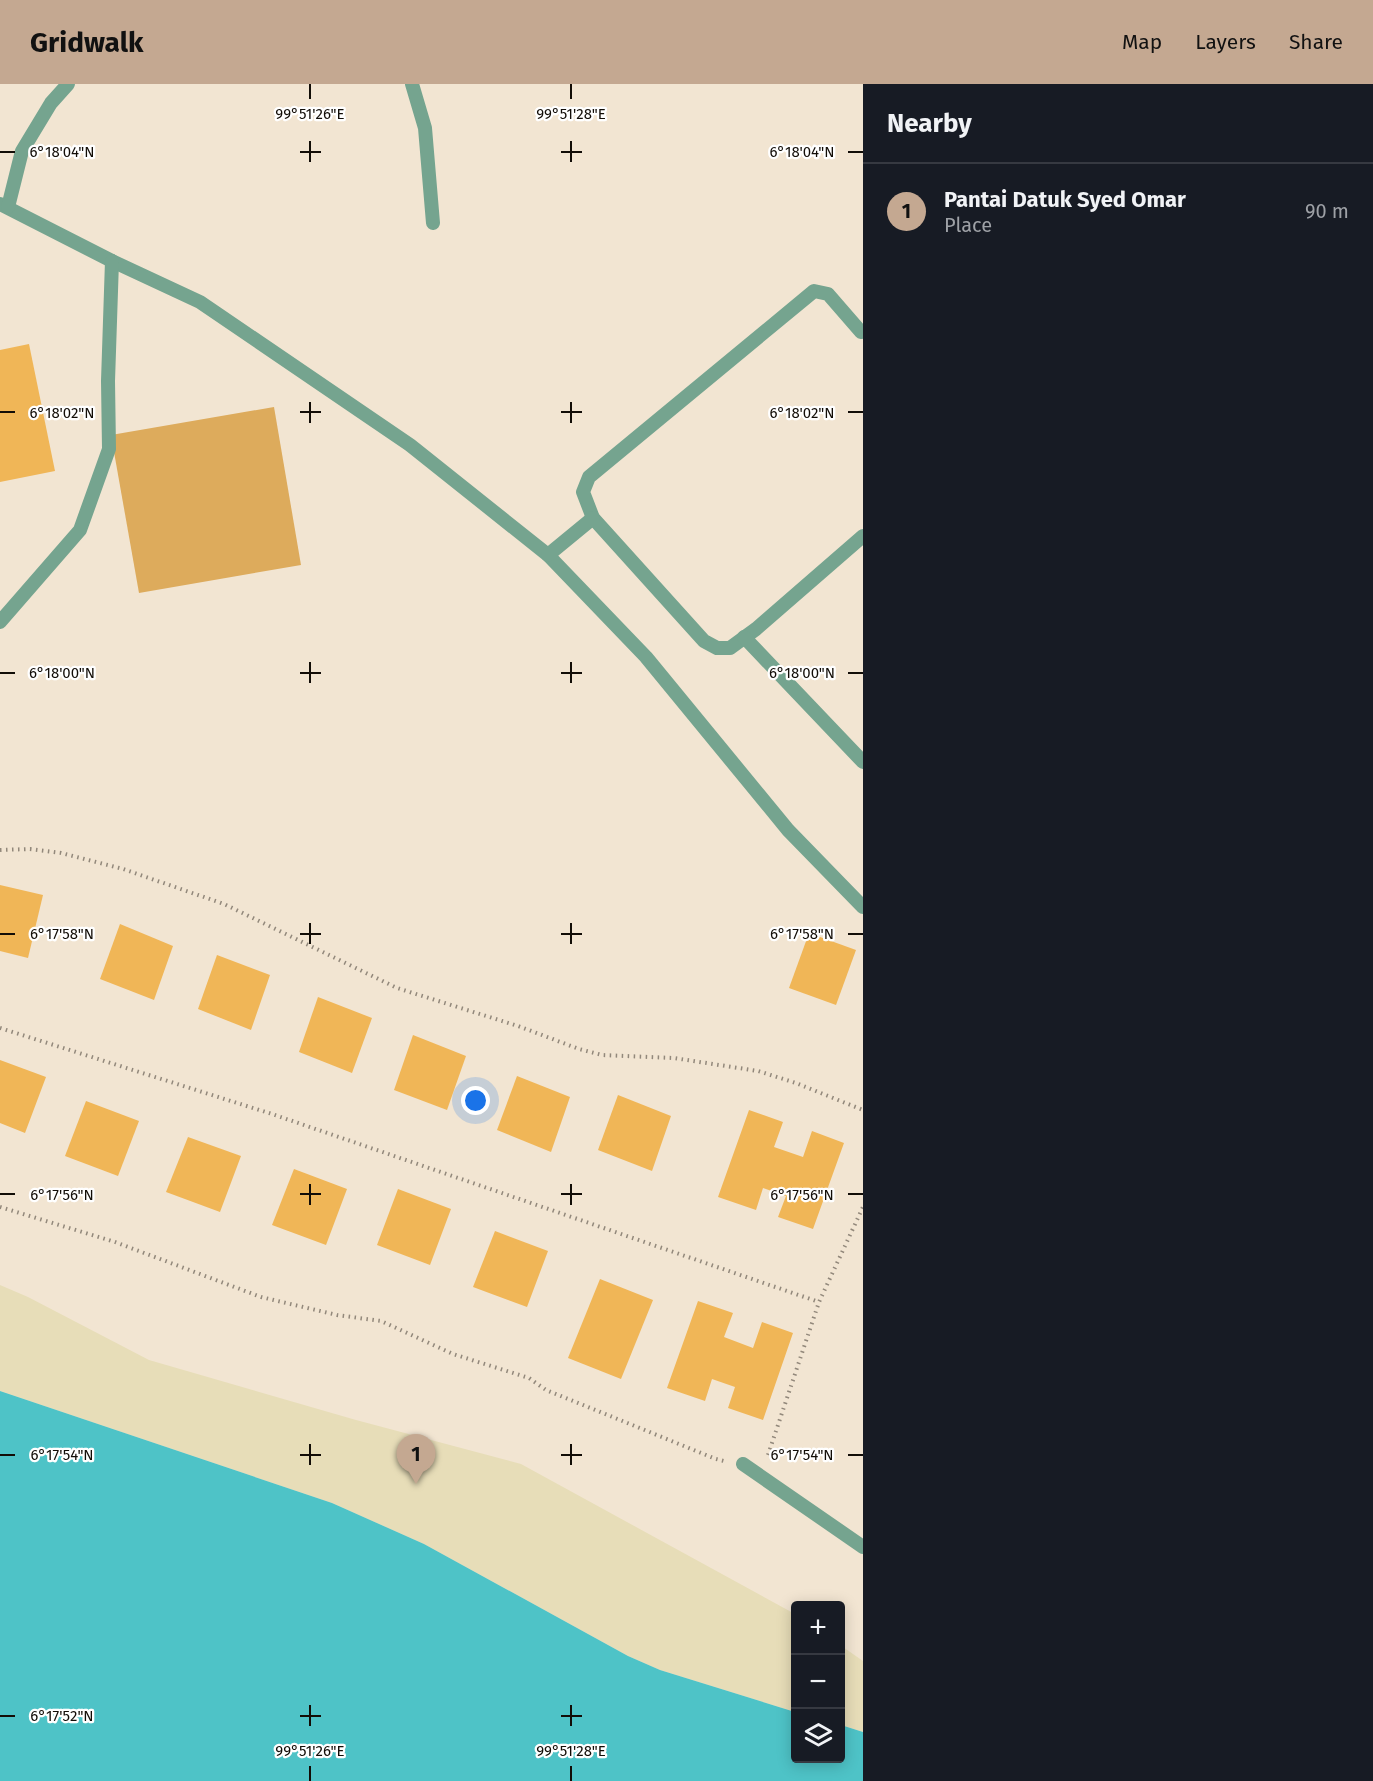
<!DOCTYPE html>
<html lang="en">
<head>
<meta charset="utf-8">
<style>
  :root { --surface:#171b24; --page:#242831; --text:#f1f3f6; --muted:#9ea1a6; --line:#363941; --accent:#c4a891 }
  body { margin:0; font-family:"Fira Sans",sans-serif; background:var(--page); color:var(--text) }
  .controls { position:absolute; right:18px; bottom:18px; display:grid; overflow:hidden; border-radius:6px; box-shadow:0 3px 15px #0003 }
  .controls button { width:54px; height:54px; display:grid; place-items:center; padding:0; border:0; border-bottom:2px solid var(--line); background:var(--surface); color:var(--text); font:30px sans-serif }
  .you { position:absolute; left:476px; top:1017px; width:21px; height:21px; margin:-15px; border:4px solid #fff; border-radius:50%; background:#1a73e8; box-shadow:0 0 0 9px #1a73e833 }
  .badge { display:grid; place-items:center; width:39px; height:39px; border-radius:50%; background:var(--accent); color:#111; font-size:20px; font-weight:700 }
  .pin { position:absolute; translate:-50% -50px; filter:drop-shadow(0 2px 3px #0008) }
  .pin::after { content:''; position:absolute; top:32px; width:21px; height:18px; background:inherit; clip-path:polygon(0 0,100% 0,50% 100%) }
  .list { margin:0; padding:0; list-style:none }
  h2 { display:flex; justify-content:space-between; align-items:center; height:78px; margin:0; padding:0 24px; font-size:26px }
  h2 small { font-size:20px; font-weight:400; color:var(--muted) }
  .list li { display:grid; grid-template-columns:39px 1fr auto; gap:18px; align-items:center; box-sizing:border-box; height:96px; padding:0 24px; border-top:2px solid var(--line) }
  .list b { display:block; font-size:22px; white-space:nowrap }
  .list p { margin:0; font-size:20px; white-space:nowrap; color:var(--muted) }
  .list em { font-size:20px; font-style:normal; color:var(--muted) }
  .icon { flex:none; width:33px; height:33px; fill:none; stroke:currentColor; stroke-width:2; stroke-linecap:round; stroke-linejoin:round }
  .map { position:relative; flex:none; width:863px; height:1697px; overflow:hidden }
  header { display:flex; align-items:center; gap:36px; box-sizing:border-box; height:84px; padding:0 30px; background:var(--accent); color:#111 }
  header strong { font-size:28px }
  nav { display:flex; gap:33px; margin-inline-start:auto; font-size:21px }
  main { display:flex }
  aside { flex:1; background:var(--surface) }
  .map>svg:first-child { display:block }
  .green { fill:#ddab5c }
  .sand { fill:#e7ddb8 }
  .water { fill:#4ec3c7 }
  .building { fill:#f0b657 }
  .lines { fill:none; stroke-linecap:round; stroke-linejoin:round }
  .path { stroke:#92887b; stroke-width:4; stroke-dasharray:1.5 4.5; stroke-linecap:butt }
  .lane { stroke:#75a48f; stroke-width:14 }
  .ticks { fill:none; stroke:#120d07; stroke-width:2 }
  .ticks-label { font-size:15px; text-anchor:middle; fill:#120d07; stroke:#fff; stroke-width:4.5; stroke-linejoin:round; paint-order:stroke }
</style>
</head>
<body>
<header>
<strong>Gridwalk</strong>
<nav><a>Map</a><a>Layers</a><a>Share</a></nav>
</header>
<main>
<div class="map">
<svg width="863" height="1697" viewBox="0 0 863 1697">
  <rect width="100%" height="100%" fill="#f2e5d2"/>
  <path class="green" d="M274,323L301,481L139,509L111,351Z"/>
  <g class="sand">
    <path d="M0,1201L28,1213L149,1276L356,1336L521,1380L795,1530V1628L660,1586L628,1572L424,1460L332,1419L0,1307Z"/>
    <path d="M840,1561L863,1577V1648L841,1641Z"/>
  </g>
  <path class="water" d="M0,1307L332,1419L424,1460L628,1572L660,1586L795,1628L796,1674H840L841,1641L863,1648V1697H0Z"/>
  <g class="building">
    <path d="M29,260L55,387L0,398V266Z"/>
    <path d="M0,801L43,811L28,874L0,867Z"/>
    <path d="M120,840L173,862L154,916L100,895Z"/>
    <path d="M809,849L856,866L836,921L789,904Z"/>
    <path d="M217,871L270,891L251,946L198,925Z"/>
    <path d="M318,913L372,934L352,989L299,968Z"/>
    <path d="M413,951L466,972L447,1026L394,1006Z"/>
    <path d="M0,976L46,993L25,1049L0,1039Z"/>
    <path d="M517,992L570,1013L551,1068L497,1046Z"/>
    <path d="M618,1011L671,1032L652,1087L598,1066Z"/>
    <path d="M86,1017L139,1037L118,1092L65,1072Z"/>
    <path d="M749,1026L783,1038L774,1063L803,1073L812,1047L844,1059L813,1145L778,1133L786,1112L763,1104L756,1126L718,1113Z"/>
    <path d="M188,1053L241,1072L220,1128L166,1108Z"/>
    <path d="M294,1085L347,1105L326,1161L272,1141Z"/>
    <path d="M398,1105L451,1125L430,1181L377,1161Z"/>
    <path d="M495,1147L548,1167L527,1223L473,1203Z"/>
    <path d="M600,1195L653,1216L621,1295L568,1274Z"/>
    <path d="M698,1217L733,1229L724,1253L753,1264L762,1238L793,1249L763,1336L728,1324L735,1303L712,1295L705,1317L667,1304Z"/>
  </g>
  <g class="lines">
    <g class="path">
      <path d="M0,766L30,765L61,769L123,785L224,820L397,904L518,942L579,965L602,971L674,974L758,987L796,999L863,1026"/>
      <path d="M0,944L272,1030L819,1218"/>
      <path d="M0,1123L115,1158L261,1213L337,1231L381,1237L453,1270L529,1294L546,1306L716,1375L724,1377"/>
      <path d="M768,1371L819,1218L863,1123"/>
    </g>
    <g class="lane">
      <path d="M412,0L425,44L433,139"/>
      <path d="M0,120L112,177L200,218L410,361L548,471L646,573L788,746L863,823"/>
      <path d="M8,123L22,67L51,19L68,0"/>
      <path d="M861,248L828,210L814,207L589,393L583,408L593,434L704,557L717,564H730L756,545L863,452"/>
      <path d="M548,471L593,434"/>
      <path d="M0,538L80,446L109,365L108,297L112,177"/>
      <path d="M744,553L863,678"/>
      <path d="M743,1380L863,1463"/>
    </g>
  </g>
  <path class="ticks" d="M310,0V15M571,0V15M310,57V78M571,57V78M0,68H15M300,68H321M561,68H582M848,68H863M310,318V339M571,318V339M0,328H15M300,328H321M561,328H582M848,328H863M310,578V599M571,578V599M0,589H15M300,589H321M561,589H582M848,589H863M310,839V860M571,839V860M0,850H15M300,850H321M561,850H582M848,850H863M310,1100V1121M571,1100V1121M0,1110H15M300,1110H321M561,1110H582M848,1110H863M310,1360V1381M571,1360V1381M0,1371H15M300,1371H321M561,1371H582M848,1371H863M310,1621V1642M571,1621V1642M0,1632H15M300,1632H321M561,1632H582M310,1682V1697M571,1682V1697"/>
  <g class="ticks-label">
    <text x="310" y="35">99°51'26"E</text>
    <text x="571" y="35">99°51'28"E</text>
    <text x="62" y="73">6°18'04"N</text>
    <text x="802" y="73">6°18'04"N</text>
    <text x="62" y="334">6°18'02"N</text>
    <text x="802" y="334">6°18'02"N</text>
    <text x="62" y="594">6°18'00"N</text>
    <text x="802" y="594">6°18'00"N</text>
    <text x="62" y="855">6°17'58"N</text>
    <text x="802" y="855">6°17'58"N</text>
    <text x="62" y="1116">6°17'56"N</text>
    <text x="802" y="1116">6°17'56"N</text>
    <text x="62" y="1376">6°17'54"N</text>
    <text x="802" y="1376">6°17'54"N</text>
    <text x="62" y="1637">6°17'52"N</text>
    <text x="310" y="1672">99°51'26"E</text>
    <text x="571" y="1672">99°51'28"E</text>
  </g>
</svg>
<div class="controls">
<button>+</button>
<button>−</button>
<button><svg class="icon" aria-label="layers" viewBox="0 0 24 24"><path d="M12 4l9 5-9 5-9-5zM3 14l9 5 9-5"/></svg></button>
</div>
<div class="you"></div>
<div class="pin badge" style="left:416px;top:1400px">1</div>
</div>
<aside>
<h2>Nearby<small></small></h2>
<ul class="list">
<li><span class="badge">1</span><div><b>Pantai Datuk Syed Omar</b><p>Place</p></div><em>90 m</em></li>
</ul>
</aside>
</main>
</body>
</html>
